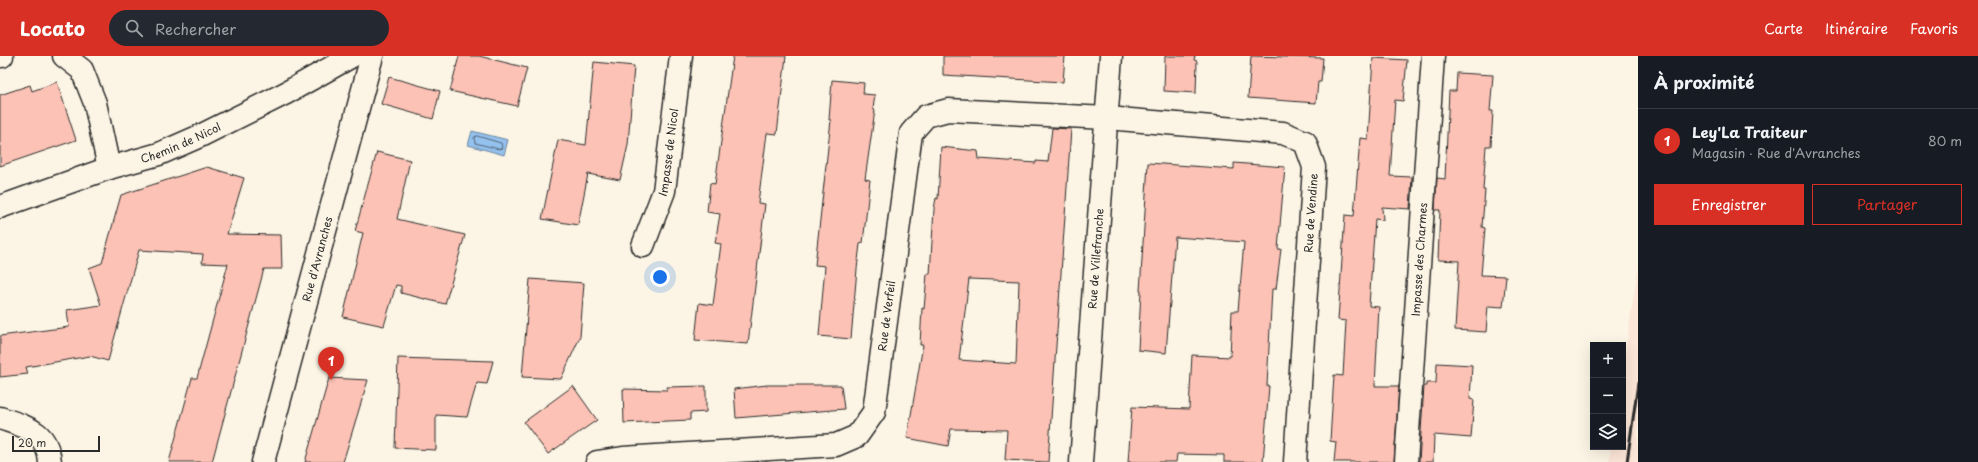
<!DOCTYPE html>
<html lang="fr">
<head>
<meta charset="utf-8">
<style>
  :root { --surface:#171b24; --page:#242831; --text:#f1f3f6; --muted:#9ea1a6; --line:#363941; --accent:#d93025 }
  body { margin:0; font-family:"Playpen Sans",sans-serif; background:var(--page); color:var(--text) }
  .controls { position:absolute; right:12px; bottom:12px; display:grid; overflow:hidden; border-radius:0px; box-shadow:0 4px 16px #0002 }
  .controls button { width:36px; height:36px; display:grid; place-items:center; padding:0; border:0; border-bottom:1px solid var(--line); background:var(--surface); color:var(--text); font:20px sans-serif }
  .scale { position:absolute; left:12px; bottom:10px; width:88px; box-sizing:border-box; padding-left:4px; border:2px solid #2b2b2b; border-top:0; font-size:11px; line-height:14px; white-space:nowrap; color:#2b2b2b; -webkit-text-stroke:3px #fcf5e5; paint-order:stroke }
  .you { position:absolute; left:660px; top:221px; width:14px; height:14px; margin:-10px; border:3px solid #fff; border-radius:50%; background:#1a73e8; box-shadow:0 0 0 6px #1a73e833 }
  .badge { display:grid; place-items:center; width:26px; height:26px; border-radius:50%; background:var(--accent); color:#fff; font-size:13px; font-weight:700 }
  .pin { position:absolute; translate:-50% -33px; filter:drop-shadow(0 1px 2px #0008) }
  .pin::after { content:''; position:absolute; top:21px; width:14px; height:12px; background:inherit; clip-path:polygon(0 0,100% 0,50% 100%) }
  .list { margin:0; padding:0; list-style:none }
  h2 { display:flex; justify-content:space-between; align-items:center; height:52px; margin:0; padding:0 16px; font-size:17px }
  h2 small { font-size:13px; font-weight:400; color:var(--muted) }
  .list li { display:grid; grid-template-columns:26px 1fr auto; gap:12px; align-items:center; box-sizing:border-box; height:64px; padding:0 16px; border-top:1px solid var(--line) }
  .list b { display:block; font-size:15px; white-space:nowrap }
  .list p { margin:0; font-size:13px; white-space:nowrap; color:var(--muted) }
  .list em { font-size:13px; font-style:normal; color:var(--muted) }
  .actions { display:flex; gap:8px; padding:12px 16px }
  .actions a { flex:1; padding:9px 0; border:1px solid var(--accent); border-radius:0px; text-align:center; font-size:14px; color:var(--accent) }
  .actions .main { background:var(--accent); color:#fff }
  .icon { flex:none; width:22px; height:22px; fill:none; stroke:currentColor; stroke-width:2; stroke-linecap:round; stroke-linejoin:round }
  .map { position:relative; flex:none; width:1638px; height:406px; overflow:hidden }
  header { display:flex; align-items:center; gap:24px; box-sizing:border-box; height:56px; padding:0 20px; background:var(--accent); color:#fff }
  header strong { font-size:19px }
  nav { display:flex; gap:22px; margin-inline-start:auto; font-size:14px }
  .search { width:280px; height:36px; background:var(--page); display:flex; align-items:center; gap:10px; box-sizing:border-box; padding:0 14px; border-radius:22px; color:var(--muted); font-size:15px }
  main { display:flex }
  aside { flex:1; background:var(--surface) }
  .map>svg:first-child { display:block }
  .built { fill:#fce6d7 }
  .water { fill:#94c1ee; stroke:#6a85a0 }
  .lines { fill:none; stroke-linecap:round; stroke-linejoin:round }
  .shore { stroke:#556779; stroke-width:1 }
  .building { fill:#fcc2b5; stroke:#2b2b2b; fill-rule:evenodd }
  .minor-casing { stroke:#2b2b2b; stroke-width:25 }
  .minor { stroke:#fcf5e5; stroke-width:22 }
  .rail { stroke:#2b2b2b; stroke-width:3 }
  .labels { text-anchor:middle; stroke-width:4; stroke-linejoin:round; paint-order:stroke }
  .street-label { font-size:11px; fill:#2b2b2b; stroke:#fcf5e5 }
</style>
</head>
<body>
<header>
<strong>Locato</strong>
<div class="search"><svg class="icon" aria-label="search" viewBox="0 0 24 24"><circle cx="10" cy="10" r="6"/><path d="M15 15l6 6"/></svg>Rechercher</div>
<nav><a>Carte</a><a>Itinéraire</a><a>Favoris</a></nav>
</header>
<main>
<div class="map">
<svg width="1638" height="406" viewBox="0 0 1638 406">
  <rect width="100%" height="100%" fill="#fcf5e5"/>
  <filter id="ink" filterUnits="userSpaceOnUse"><feTurbulence type="fractalNoise" baseFrequency=".025" numOctaves="2"/><feDisplacementMap in="SourceGraphic" scale="8" xChannelSelector="R" yChannelSelector="G"/><feConvolveMatrix kernelMatrix="1 2 1 2 8 2 1 2 1" color-interpolation-filters="sRGB"/></filter>
  <g filter="url(#ink)">
    <path class="built" d="M1638,211V406H1609L1611,391H1623V312Z"/>
    <path class="water" d="M472,75L508,84L504,99L468,89Z"/>
    <g class="lines">
      <path class="shore" d="M477,80L501,87L502,92L499,93L475,87L474,82Z"/>
    </g>
    <g class="building">
      <path d="M459,0H479L527,12L517,50L450,35Z"/>
      <path d="M733,0H786L777,78L767,77L758,147L765,148L748,288L695,284L699,247L713,249L721,188L715,187L720,158L707,156L710,127L715,128Z"/>
      <path d="M943,0H1065L1063,26L943,19Z"/>
      <path d="M1165,0H1195L1194,4L1197,5L1196,37L1164,35Z"/>
      <path d="M1251,0L1323,2L1321,26H1318L1316,47L1248,42Z"/>
      <path d="M1373,2L1407,4L1403,45L1395,44L1390,120L1412,121L1410,153L1382,151L1383,164L1375,163L1369,250L1379,251L1375,330H1399L1394,406H1334L1336,386L1330,385L1334,319L1343,320L1346,265L1338,264L1345,159L1354,160L1360,82L1368,83Z"/>
      <path d="M594,6L634,10L628,89L620,124L588,118L578,169L542,163L558,84L586,89Z"/>
      <path d="M1457,17L1493,19L1490,55H1493L1491,90H1486L1483,134H1485L1482,171L1485,172L1481,219L1506,220L1503,251L1488,250L1486,276L1455,274L1459,205L1438,204L1440,154H1435L1437,122L1445,123L1449,35H1456Z"/>
      <path d="M389,21L440,35L433,63L381,48Z"/>
      <path d="M832,24L864,27L863,38L875,39L873,53L875,54L865,123L870,124L863,187L860,188L857,213L851,283L819,280L825,210L815,209L831,64H829Z"/>
      <path d="M57,26L76,84L0,110V39L30,29L32,35Z"/>
      <path d="M1052,72L1071,73L1048,406L1005,404L1007,374L951,373L948,390L907,382L923,289H920L922,252L924,253L927,218H930L934,153L936,142L938,143L941,91L978,95L979,103L1036,107V105L1048,106ZM969,223L1019,225L1016,308L959,304Z"/>
      <path d="M377,96L410,104L397,163L465,179L445,248L401,237V230L396,229L384,270L343,261L363,177L355,175Z"/>
      <path d="M1148,107L1234,113V107L1285,111L1278,193H1281L1276,233H1272L1267,330H1269L1263,406H1224V399L1177,398L1176,406H1128L1132,351L1189,353L1192,299L1230,301L1232,255H1238L1244,186L1175,181L1166,297L1138,294L1141,235H1140Z"/>
      <path d="M207,111L244,122L227,178L281,179L282,213H264L212,406H169L192,322H197L228,208L202,207L203,198L139,194L108,305L90,300L26,311L28,318L0,321V280L69,271L67,254L101,249L89,212L102,207L121,139Z"/>
      <path d="M530,223L584,227L580,281L561,323L522,321Z"/>
      <path d="M398,302L493,305L487,328L477,327L467,361L436,359V394L395,392Z"/>
      <path d="M1437,307L1472,309L1470,343L1474,344L1471,382L1434,379L1433,406H1419L1424,330H1427V327H1436Z"/>
      <path d="M329,322L368,324L343,406H305Z"/>
      <path d="M767,329H841L844,353L736,362L734,333Z"/>
      <path d="M573,330L597,364L548,398L524,366Z"/>
      <path d="M706,330V356L690,357V364L624,367L623,333L667,334V331Z"/>
    </g>
    <g class="lines">
      <g class="minor-casing">
        <g id="minor">
          <path d="M0,0H2"/>
          <path d="M64,0L82,14L95,47L109,112"/>
          <path id="s1" d="M0,151L109,112L159,98L200,80L286,37L352,0"/>
          <path id="s2" d="M643,190L664,135L681,0"/>
          <path d="M0,362C26,371 47,374 50,406"/>
          <path id="s3" d="M263,406L372,0"/>
          <path id="s4" d="M597,406L623,402L836,389L857,380L874,356L911,77L926,60L948,54L1107,62L1283,77L1305,86L1314,111L1295,406"/>
          <path id="s5" d="M1081,406L1111,0"/>
          <path id="s6" d="M1406,406L1433,0"/>
        </g>
      </g>
      <use href="#minor" class="minor"/>
      <path class="rail" d="M1627,406L1638,327"/>
    </g>
  </g>
  <g class="labels">
    <g class="street-label">
      <text dy="4" stroke="none"><textPath href="#s1" startOffset="192">Chemin de Nicol</textPath></text>
      <text dy="4" stroke="none"><textPath href="#s2" startOffset="98">Impasse de Nicol</textPath></text>
      <text transform="translate(1311 157) rotate(-86)" y="4">Rue de Vendine</text>
      <text dy="4" stroke="none"><textPath href="#s3" startOffset="210">Rue d'Avranches</textPath></text>
      <text dy="4" stroke="none"><textPath href="#s5" startOffset="204">Rue de Villefranche</textPath></text>
      <text dy="4" stroke="none"><textPath href="#s6" startOffset="203">Impasse des Charmes</textPath></text>
      <text dy="4" stroke="none"><textPath href="#s4" startOffset="389">Rue de Verfeil</textPath></text>
    </g>
  </g>
</svg>
<div class="controls">
<button>+</button>
<button>−</button>
<button><svg class="icon" aria-label="layers" viewBox="0 0 24 24"><path d="M12 4l9 5-9 5-9-5zM3 14l9 5 9-5"/></svg></button>
</div>
<div class="scale">20 m</div>
<div class="you"></div>
<div class="pin badge" style="left:331px;top:324px">1</div>
</div>
<aside>
<h2>À proximité<small></small></h2>
<ul class="list">
<li><span class="badge">1</span><div><b>Ley'La Traiteur</b><p>Magasin · Rue d'Avranches</p></div><em>80 m</em></li>
</ul>
<div class="actions"><a class="main">Enregistrer</a><a>Partager</a></div>
</aside>
</main>
</body>
</html>
